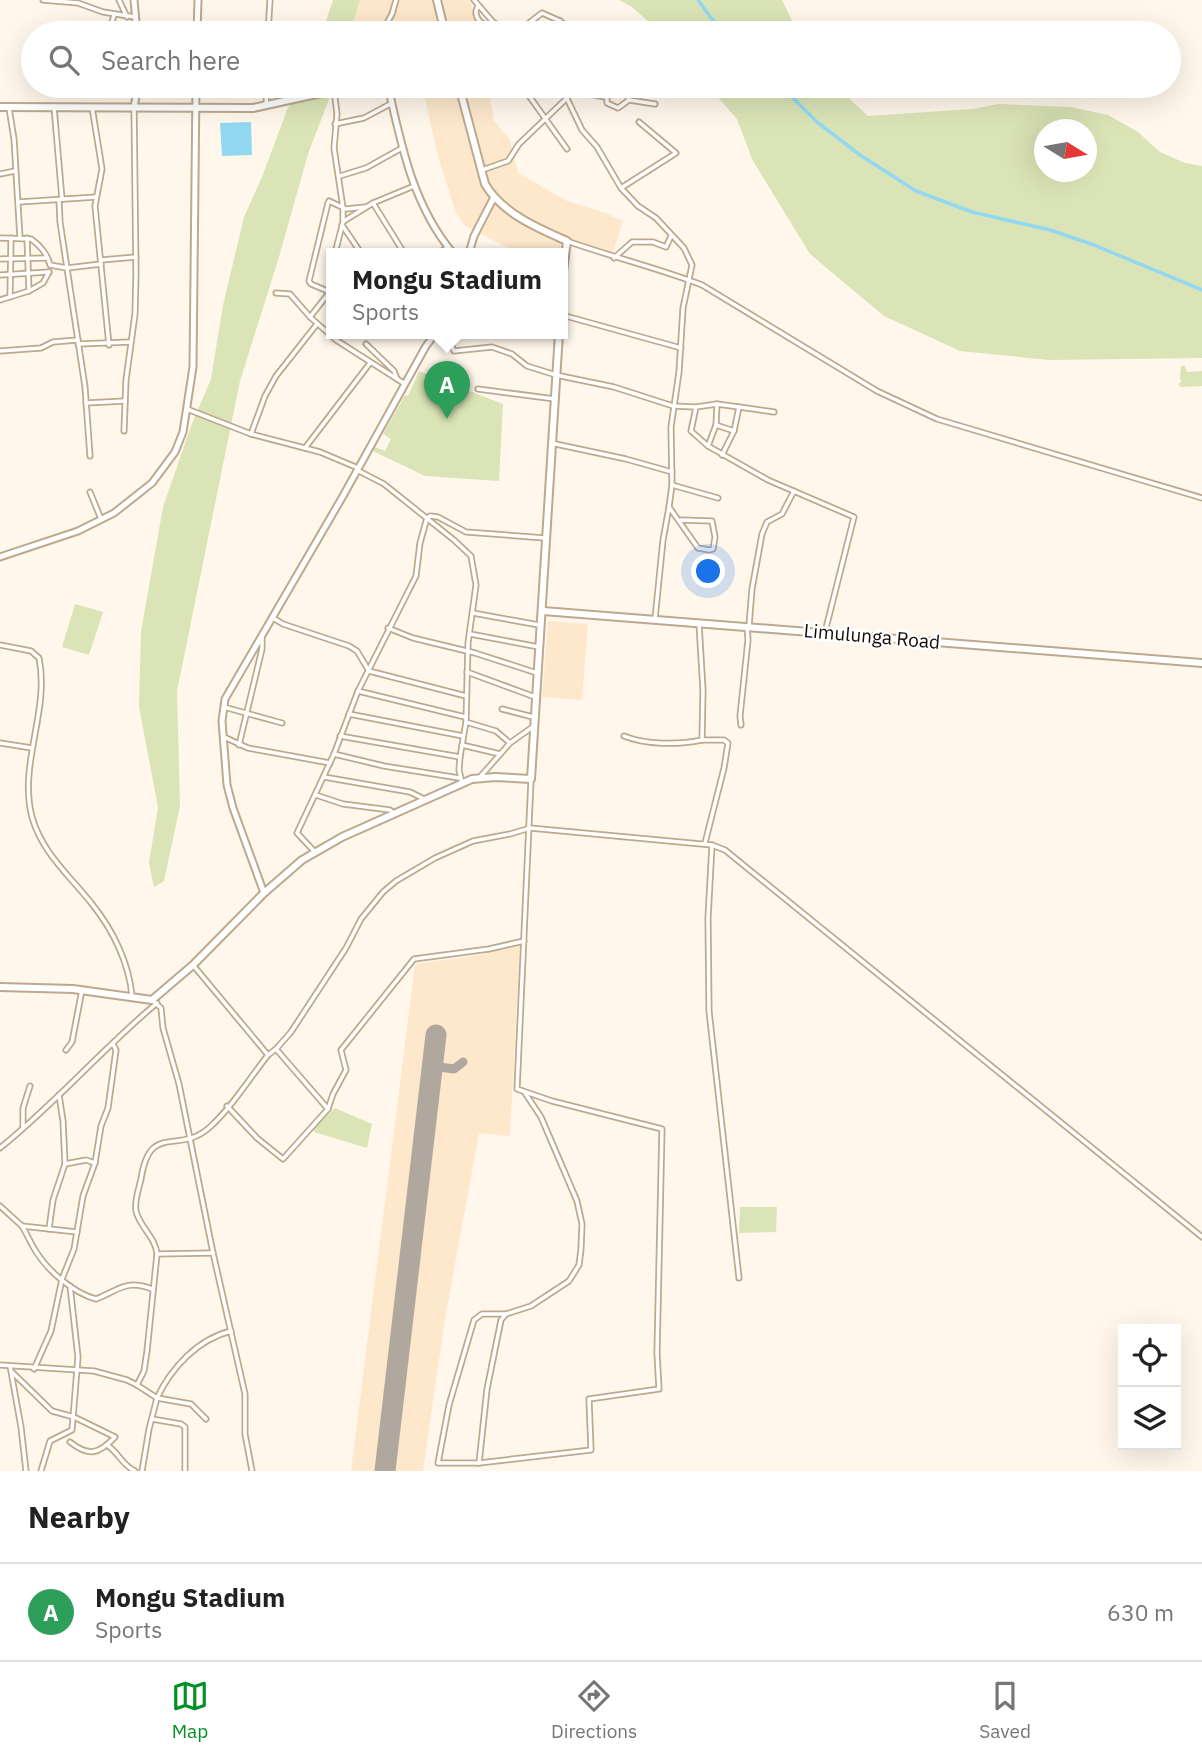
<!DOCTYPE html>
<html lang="en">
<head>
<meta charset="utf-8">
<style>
  :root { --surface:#fff; --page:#f6f6f6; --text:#222; --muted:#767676; --line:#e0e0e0; --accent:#009023 }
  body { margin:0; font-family:"IBM Plex Sans",sans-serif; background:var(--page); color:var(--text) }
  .controls { position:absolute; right:21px; bottom:21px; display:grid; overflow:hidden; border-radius:0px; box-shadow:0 7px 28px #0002 }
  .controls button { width:63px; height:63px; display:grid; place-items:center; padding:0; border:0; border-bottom:2px solid var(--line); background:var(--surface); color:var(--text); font:35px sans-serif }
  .compass { position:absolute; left:1034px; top:119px; width:63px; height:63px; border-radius:50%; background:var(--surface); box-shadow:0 7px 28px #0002; rotate:101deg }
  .you { position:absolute; left:709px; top:572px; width:24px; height:24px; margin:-18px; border:5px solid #fff; border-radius:50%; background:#1a73e8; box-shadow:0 0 0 10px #1a73e833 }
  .badge { display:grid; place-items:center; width:46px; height:46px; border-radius:50%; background:var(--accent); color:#fff; font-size:23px; font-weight:700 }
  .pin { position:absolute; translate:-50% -58px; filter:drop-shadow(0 2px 4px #0008) }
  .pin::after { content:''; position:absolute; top:37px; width:24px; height:21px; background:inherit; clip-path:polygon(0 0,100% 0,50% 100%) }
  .popup { position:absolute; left:326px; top:248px; width:242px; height:91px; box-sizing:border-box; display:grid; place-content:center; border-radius:0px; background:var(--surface); filter:drop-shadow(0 2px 5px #0005); font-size:23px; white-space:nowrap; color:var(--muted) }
  .popup b { font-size:26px; color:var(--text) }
  .popup::after { content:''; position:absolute; left:50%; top:100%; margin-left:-14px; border:14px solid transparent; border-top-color:var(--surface) }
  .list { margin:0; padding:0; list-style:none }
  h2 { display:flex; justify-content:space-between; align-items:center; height:91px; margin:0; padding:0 28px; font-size:30px }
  h2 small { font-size:23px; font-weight:400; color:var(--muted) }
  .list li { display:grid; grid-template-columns:46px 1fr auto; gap:21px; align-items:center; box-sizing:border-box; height:98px; padding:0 28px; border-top:2px solid var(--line) }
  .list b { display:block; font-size:26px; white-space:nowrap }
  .list p { margin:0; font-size:23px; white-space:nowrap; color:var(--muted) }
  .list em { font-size:23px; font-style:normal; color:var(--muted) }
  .icon { flex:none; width:38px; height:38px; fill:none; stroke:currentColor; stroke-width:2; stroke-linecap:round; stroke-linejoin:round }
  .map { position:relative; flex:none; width:1202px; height:1471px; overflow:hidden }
  .search { position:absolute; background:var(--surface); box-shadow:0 7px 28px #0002; left:21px; right:21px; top:21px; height:77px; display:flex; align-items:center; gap:18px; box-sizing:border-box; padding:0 24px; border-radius:38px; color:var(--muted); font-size:26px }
  .sheet { height:189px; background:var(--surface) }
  nav { display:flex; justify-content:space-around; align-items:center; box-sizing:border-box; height:98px; border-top:2px solid var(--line); background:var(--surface); font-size:19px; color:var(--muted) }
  nav a { display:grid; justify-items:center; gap:4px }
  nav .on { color:var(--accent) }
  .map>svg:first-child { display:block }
  .built { fill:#fde8cc }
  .green { fill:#dbe4b6; fill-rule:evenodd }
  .water { fill:#92d8f0 }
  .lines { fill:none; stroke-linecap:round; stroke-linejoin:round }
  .canal { stroke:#92d8f0; stroke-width:3.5 }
  .taxiway { stroke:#b0a89e; stroke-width:9 }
  .runway { stroke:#b0a89e; stroke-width:21 }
  .minor-casing { stroke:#bda98d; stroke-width:7 }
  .tertiary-casing { stroke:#bda98d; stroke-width:9 }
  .secondary-casing { stroke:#bda98d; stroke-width:10 }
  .minor { stroke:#fff; stroke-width:3.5 }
  .tertiary { stroke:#fff; stroke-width:5 }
  .secondary { stroke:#fff; stroke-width:6 }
  .labels { text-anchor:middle; stroke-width:5; stroke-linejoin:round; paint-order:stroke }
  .street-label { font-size:19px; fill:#110b03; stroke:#fff }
</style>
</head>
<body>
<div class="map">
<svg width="1202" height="1471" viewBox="0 0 1202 1471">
  <rect width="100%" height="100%" fill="#fff7eb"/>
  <g class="built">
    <path d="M360,0H470L479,33H350Z"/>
    <path d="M422,86H488L494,121L510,140L518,173L567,201L605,213L623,221L612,255L563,239L558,253H518L464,225L455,210L438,156Z"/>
    <path d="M548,621L588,624L582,700L542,697Z"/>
    <path d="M520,944L510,1136L479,1133L445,1319L423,1471H351L415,964L480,955Z"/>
  </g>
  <g class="green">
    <path d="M333,0H360L350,33H322Z"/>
    <path d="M619,0H782L798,33H661L632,7Z"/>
    <path d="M300,86H334L308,154L279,257L240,381L177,691L180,806L164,881L154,887L149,863L158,807L139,707L141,631L163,507L191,426L211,379L223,305L244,217L262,177L287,110Z"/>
    <path d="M708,86H836L868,116L973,109L998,104L1071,107L1108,115L1138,132L1160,152L1185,163L1202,166V358L1049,360L960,351L884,316L810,254L752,159L737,119ZM1044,130H1086V172H1044Z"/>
    <path d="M1181,366H1185L1187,372L1202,371V386L1181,387L1178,384L1181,382L1180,377Z"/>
    <path d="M419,371L503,404L499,481L425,476L373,451L375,447L385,451L391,439L383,434L405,395L408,396Z"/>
    <path d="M75,604L103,612L89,655L62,647Z"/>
    <path d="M335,1108L372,1124L367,1148L314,1132V1128Z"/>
    <path d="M740,1207H777L776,1232L739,1233Z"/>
  </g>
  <path class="water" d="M251,122L252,155L222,156L220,123Z"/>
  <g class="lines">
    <g class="canal">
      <path d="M698,0L711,18L728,33"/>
      <path d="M781,86L817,122L860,155L916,191L972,212L1050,230L1094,245L1202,290"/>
    </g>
    <path class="taxiway" d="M432,1066L454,1069L463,1062"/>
    <path class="runway" d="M385,1471L436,1035"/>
    <g class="minor-casing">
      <g id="minor">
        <path d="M43,0L78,3L103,12L135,17"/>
        <path d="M119,0L127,17"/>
        <path d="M474,0L493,22L512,33"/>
        <path d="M478,6C473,14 478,22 486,25V33"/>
        <path d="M387,23L392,14L396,0"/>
        <path d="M525,26L542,13L560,21"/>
        <path d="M109,33L114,15"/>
        <path d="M268,33L270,0"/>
        <path d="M519,33L525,26L533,30L551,31L560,21L575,33"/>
        <path d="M522,86L567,149"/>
        <path d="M561,86L582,130L597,147L621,188L638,206L656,218L684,248L692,265L683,308L679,372L671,427L672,485L669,507L698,548L709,550L713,549L715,537L712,521L681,520"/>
        <path d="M604,86L607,92V103L618,108L629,100"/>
        <path d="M624,86L629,100L655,104"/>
        <path d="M563,89L605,97"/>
        <path d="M334,90L337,114L334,148L343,208V222L335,253"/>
        <path d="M266,105L267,86"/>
        <path d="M54,107L62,199"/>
        <path d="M92,107L102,169L95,206L109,345"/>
        <path d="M9,108L14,139L20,238"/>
        <path d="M335,124L364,118L392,103"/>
        <path d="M482,170L508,161L519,144L567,98"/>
        <path d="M0,174L15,171"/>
        <path d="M340,176L366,168L402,148"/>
        <path d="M621,188L676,153L639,122"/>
        <path d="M59,200L60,222L85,387L90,456"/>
        <path d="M19,202L96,197"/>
        <path d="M373,203L404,253"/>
        <path d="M344,221L373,203L414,186"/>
        <path d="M342,225L361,253"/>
        <path d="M0,238L31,239C40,245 48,255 50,265L67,268L101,264"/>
        <path d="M567,241C612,257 658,268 702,285L877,391L937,419L1202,498"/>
        <path d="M439,253L448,247"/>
        <path d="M614,258L632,242H653L666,247L671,236"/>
        <path d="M0,259L47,258"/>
        <path d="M101,260L136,257"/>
        <path d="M0,275L49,272"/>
        <path d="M29,291L43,283L49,272"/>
        <path d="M330,292L311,284L309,281L328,203L329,201L346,209L365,207"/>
        <path d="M276,293L290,294L310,317L336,340L405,384"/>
        <path d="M10,297L11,238"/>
        <path d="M0,300L29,291L27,238"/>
        <path d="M562,315L681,348"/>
        <path d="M310,317L332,289"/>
        <path d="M446,333L454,351L492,347L512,354L527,366L556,375L614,387L673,406L696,407L717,404L716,425L708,446L691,431L696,407"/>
        <path d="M78,344L131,342"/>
        <path d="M366,344L394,371L397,379"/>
        <path d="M0,351L41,348L53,342L78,340"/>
        <path d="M478,389L555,399"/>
        <path d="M86,403L125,401"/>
        <path d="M717,404L739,407"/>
        <path d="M187,409L251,434L320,452L358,468"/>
        <path d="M716,425L734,431"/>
        <path d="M124,431L126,380L135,314L136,274L134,107"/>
        <path d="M251,434L265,396L276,376L317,324"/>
        <path d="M551,443L626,459L672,472"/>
        <path d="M708,446L768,480L854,517L825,632"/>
        <path d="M305,448L370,363"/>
        <path d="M722,455L734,431L739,407L774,412"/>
        <path d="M357,470L384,484L454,540L471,556L476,585L468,643L466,722L460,757L459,770L462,783"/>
        <path d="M672,485L718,498"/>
        <path d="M90,492L101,519"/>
        <path d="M473,613L539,625"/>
        <path d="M273,618L283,624L349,646L357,651L369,671L466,696"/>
        <path d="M655,619L663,540L669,507"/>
        <path d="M749,626L752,589L762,534L767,522L782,514L794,491"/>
        <path d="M388,628L413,638L475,653L537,673"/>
        <path d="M470,634L539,647"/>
        <path d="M0,645L31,651L39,658C50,711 18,764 32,817C42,853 70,876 92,904C113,930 129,963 132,996"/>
        <path d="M467,672L535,697"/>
        <path d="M358,691L465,717"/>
        <path d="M224,707L282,723"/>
        <path d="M502,709L533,717"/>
        <path d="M349,714L463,736"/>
        <path d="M466,722L496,731L510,743"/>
        <path d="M741,725L740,716L748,640L747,627"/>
        <path d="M340,736L460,757"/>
        <path d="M624,736C646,745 678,745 702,740L703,690L699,624"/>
        <path d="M224,737L248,748L330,763"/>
        <path d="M702,740H724L728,743L724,768L705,843"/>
        <path d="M0,743L32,748"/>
        <path d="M239,745L262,649V637"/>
        <path d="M462,745L500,754"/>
        <path d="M334,754L384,766L459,778"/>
        <path d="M324,777L410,792L424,799"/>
        <path d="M480,777L510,743L534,726"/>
        <path d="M316,795L343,804L390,810L395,814"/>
        <path d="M712,845L708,918L709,1011L739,1278"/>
        <path d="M315,852L297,833L334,754L358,691L416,576L420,543L427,518L430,516L438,517L466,532L545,538"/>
        <path d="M193,965L268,1055C249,1079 232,1107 210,1127C178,1156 150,1121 141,1179C139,1188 134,1202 136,1211C139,1226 156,1238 157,1254L213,1253"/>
        <path d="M152,1000L161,1008L163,1028L179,1084L213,1253L245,1394V1434L252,1471"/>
        <path d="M276,1049L291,1032L346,948L361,919L383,892L396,881L435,858L473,841L510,834L530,828L712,845L725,850L1202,1237"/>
        <path d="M66,1050L72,1042L82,990"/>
        <path d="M227,1106L257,1138L283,1159L328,1109L276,1049L268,1055"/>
        <path d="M328,1109L333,1094L346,1070L341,1050L414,959L489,949L524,941"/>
        <path d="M23,1128V1108L30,1086"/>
        <path d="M0,1148C56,1103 102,1049 157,1003"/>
        <path d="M65,1164L86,1160L95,1163"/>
        <path d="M0,1206L22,1226L77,1232"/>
        <path d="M22,1226C27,1234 30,1242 35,1250C47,1270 73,1293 96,1299C119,1290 126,1279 152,1289"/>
        <path d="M49,1229L53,1200L65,1164L63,1121L59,1095"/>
        <path d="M506,1314H482L474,1320L449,1405L438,1463H479L591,1450L589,1399L659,1389L657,1353L662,1129L552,1101L517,1089L531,780"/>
        <path d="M0,1365L94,1371L127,1380L137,1385"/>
        <path d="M10,1366L21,1427L26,1471"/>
        <path d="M34,1369L51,1331L62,1279L74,1249L83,1196L95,1163L101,1126L108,1108L116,1050L113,1044"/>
        <path d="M12,1372L52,1411L74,1417L115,1437C99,1454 89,1457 70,1442"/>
        <path d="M152,1419L181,1424L185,1427V1471"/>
        <path d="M206,1419L191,1404L157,1398C171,1368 198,1339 231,1331"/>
        <path d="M107,1445C119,1453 122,1465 135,1471"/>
        <path d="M479,1463L487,1389L501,1320L506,1314L531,1306L569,1281L579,1265L581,1249L582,1224L577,1201L541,1117L525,1093"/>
        <path d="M41,1471L50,1441L72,1430L78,1357L70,1286"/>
        <path d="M142,1471L149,1429L157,1398L137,1385L144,1371L147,1351L157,1254"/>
      </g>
    </g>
    <g class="tertiary-casing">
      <g id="tertiary">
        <path d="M134,0L137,33"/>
        <path d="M197,33L198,0"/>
        <path d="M388,86C401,144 413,206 453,253"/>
        <path d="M134,107L138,86"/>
        <path d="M469,253L474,236L494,197"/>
        <path d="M0,557L78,531L114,513L152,483L175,452L183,432L193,367L196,86"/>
        <path d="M264,893L233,808L227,785L222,721L225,699L343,496L426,346L436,333"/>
      </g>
    </g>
    <g class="secondary-casing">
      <g id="secondary">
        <path d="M437,0L445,33"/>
        <path d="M459,86L485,184C502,213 537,228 567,241L562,279"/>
        <path d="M0,107L253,108L353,86"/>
        <path d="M543,611L1202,663"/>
        <path d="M0,987L73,989L152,1000L193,965L264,893L302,860L342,837L472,779L495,777L531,779L559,333"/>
      </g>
    </g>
    <use href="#minor" class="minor"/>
    <use href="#tertiary" class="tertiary"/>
    <use href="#secondary" class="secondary"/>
  </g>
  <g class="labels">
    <g class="street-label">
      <text transform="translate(872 636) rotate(5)" y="7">Limulunga Road</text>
    </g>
  </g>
</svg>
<div class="controls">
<button><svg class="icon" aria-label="locate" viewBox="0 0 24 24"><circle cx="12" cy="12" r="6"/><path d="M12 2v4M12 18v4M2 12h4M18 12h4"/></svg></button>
<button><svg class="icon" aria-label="layers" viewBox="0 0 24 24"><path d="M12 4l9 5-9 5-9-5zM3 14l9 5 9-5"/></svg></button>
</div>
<svg class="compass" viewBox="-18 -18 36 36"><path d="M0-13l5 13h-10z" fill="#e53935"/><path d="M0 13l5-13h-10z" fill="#767676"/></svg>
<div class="you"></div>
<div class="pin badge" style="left:447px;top:419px;background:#2e9e5b">A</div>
<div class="popup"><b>Mongu Stadium</b>Sports</div>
<div class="search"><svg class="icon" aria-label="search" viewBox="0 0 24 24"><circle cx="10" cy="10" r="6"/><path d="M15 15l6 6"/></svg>Search here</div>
</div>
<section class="sheet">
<h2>Nearby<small></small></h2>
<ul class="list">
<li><span class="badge" style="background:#2e9e5b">A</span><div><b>Mongu Stadium</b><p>Sports</p></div><em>630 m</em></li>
</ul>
</section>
<nav>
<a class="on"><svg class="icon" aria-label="map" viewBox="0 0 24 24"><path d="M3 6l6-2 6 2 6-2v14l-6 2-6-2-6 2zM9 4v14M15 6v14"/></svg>Map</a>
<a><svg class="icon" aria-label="directions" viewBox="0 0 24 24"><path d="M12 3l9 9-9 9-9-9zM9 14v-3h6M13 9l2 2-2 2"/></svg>Directions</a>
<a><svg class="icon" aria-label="saved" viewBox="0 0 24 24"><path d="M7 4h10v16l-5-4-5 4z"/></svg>Saved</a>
</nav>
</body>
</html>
